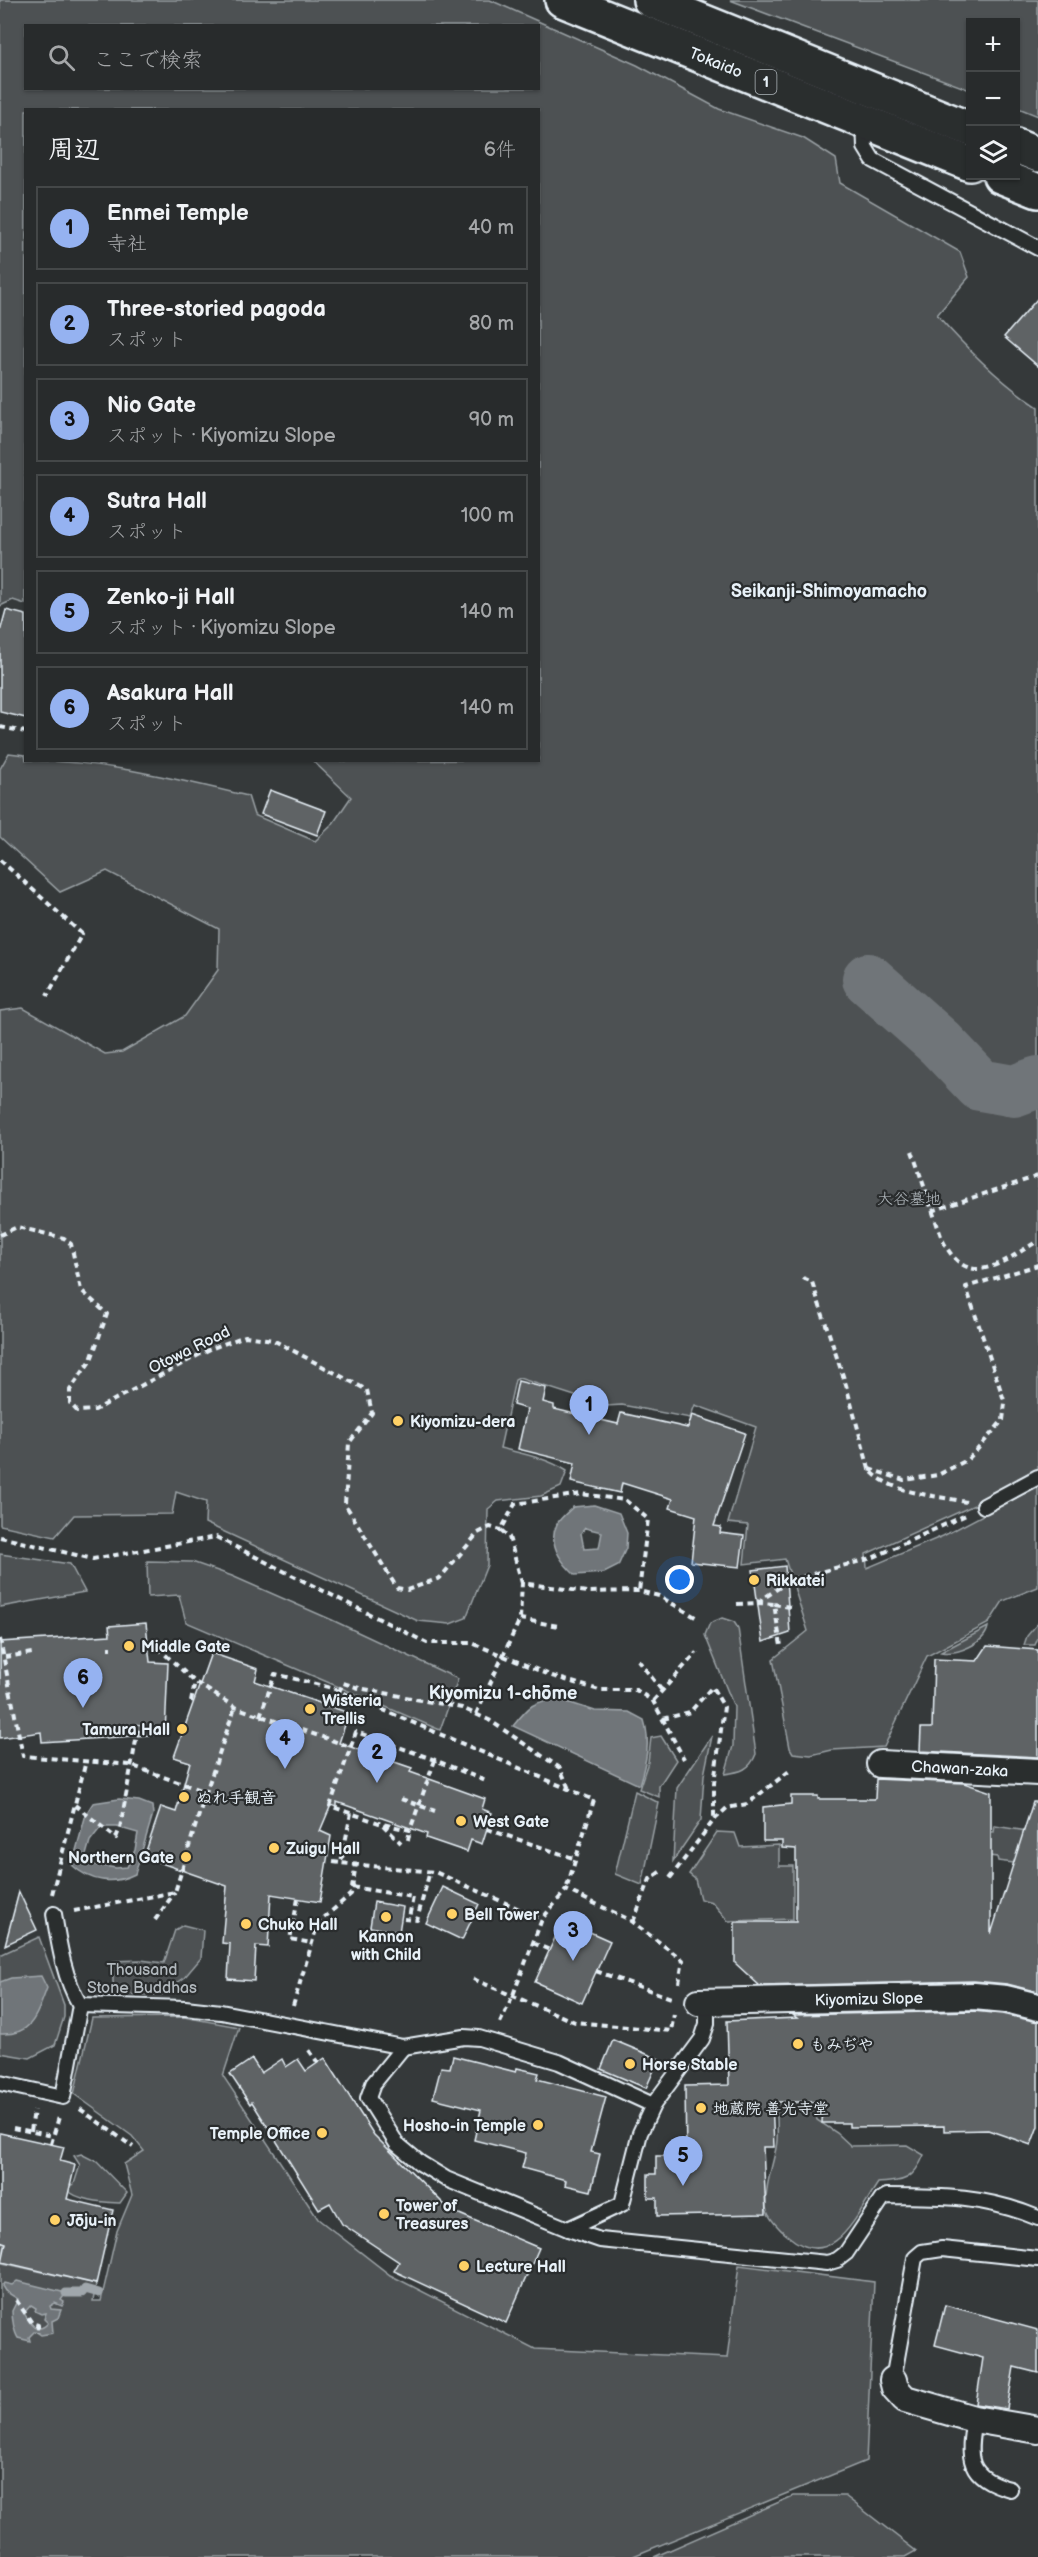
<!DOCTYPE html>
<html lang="ja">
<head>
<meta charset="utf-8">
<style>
  :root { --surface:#282b2c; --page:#343738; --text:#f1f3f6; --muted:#a5a7a9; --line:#444748; --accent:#95b2f1 }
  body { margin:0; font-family:"Balsamiq Sans","Klee One",sans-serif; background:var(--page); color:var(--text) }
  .controls { position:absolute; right:18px; top:18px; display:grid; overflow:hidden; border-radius:0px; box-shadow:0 2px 4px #0004 }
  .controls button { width:54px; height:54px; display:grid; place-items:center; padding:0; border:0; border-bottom:2px solid var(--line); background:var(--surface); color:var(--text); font:30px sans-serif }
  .you { position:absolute; left:680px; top:1580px; width:21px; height:21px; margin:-15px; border:4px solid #fff; border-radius:50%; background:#1a73e8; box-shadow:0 0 0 9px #1a73e833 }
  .badge { display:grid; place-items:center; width:39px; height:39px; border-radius:50%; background:var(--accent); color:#111; font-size:20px; font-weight:700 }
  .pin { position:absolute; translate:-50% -50px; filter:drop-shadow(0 2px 3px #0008) }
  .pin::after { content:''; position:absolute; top:32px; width:21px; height:18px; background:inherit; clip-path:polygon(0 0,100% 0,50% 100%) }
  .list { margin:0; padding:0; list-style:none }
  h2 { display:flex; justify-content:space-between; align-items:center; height:78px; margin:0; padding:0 24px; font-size:26px }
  h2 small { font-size:20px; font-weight:400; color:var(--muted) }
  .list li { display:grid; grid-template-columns:39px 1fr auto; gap:18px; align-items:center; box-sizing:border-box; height:84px; margin:0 12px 12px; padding:0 12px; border:2px solid var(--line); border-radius:0px }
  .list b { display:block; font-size:22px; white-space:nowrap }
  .list p { margin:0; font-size:20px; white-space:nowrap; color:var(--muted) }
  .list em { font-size:20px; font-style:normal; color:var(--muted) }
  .icon { flex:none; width:33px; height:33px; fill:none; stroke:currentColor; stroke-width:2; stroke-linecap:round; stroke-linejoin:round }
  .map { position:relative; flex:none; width:1038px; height:2557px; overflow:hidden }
  .search { position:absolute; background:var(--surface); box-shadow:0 2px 4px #0004; left:24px; top:24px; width:516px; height:66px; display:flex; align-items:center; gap:15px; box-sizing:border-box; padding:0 21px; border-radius:0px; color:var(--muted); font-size:22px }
  .panel { position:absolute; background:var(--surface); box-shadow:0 2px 4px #0004; left:24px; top:108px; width:516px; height:654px; border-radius:0px }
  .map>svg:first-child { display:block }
  .green { fill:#4d5152; stroke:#9aa1a5; stroke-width:1.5; fill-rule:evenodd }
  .water { fill:#707579; stroke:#a0a7ac; stroke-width:1.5; fill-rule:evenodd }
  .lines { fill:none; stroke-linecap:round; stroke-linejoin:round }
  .stream { stroke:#a0a7ac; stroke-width:9 }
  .river { stroke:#707579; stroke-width:52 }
  .building { fill:#5f6365; stroke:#e8f1f8; stroke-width:1.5 }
  .lane-casing { stroke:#e8f1f8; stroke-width:18 }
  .street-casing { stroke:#e8f1f8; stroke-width:30 }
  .highway-casing { stroke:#e8f1f8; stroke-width:38 }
  .path { stroke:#e8f1f8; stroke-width:4; stroke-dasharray:6 4.5; stroke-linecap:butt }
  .lane { stroke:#2a2d2e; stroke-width:14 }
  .street { stroke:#2a2d2e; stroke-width:26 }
  .highway { stroke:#2a2d2e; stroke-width:33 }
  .poi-dot { fill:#ffd166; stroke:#2a2d2e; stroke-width:2 }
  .labels { text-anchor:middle; stroke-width:4.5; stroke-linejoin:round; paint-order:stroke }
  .shield { fill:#2a2d2e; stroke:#afb6bb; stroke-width:1.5 }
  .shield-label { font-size:15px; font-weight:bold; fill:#e8f1f8 }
  .street-label { font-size:16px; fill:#e8f1f8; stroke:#2a2d2e }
  .park-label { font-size:16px; fill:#b2b9be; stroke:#2a2d2e }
  .poi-label { font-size:16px; font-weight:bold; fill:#e8f1f8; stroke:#2a2d2e; text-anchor:start }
  .neighbourhood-label { font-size:18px; font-weight:bold; fill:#e8f1f8; stroke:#2a2d2e }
</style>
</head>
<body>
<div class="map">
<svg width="1038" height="2557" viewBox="0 0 1038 2557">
  <rect width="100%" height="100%" fill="#35393a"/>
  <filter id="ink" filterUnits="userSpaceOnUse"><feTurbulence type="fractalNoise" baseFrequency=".0167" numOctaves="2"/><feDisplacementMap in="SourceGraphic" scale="12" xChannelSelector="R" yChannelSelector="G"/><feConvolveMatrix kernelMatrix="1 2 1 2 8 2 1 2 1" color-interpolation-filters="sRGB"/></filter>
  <g filter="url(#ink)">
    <g class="green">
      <path d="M0,0H490L637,65L719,109L803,138L836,159L840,183L960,252L969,277L937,315C967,349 1001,383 1038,407V1469L981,1502L866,1554L867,1568L943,1536L1038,1486V1587L1003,1601L989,1623L927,1656L884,1747L832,1750L811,1755L793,1753L790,1748L773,1659L808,1631L785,1559L744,1564L748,1525L728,1523L756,1427L695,1405L690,1418L622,1405L606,1406L519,1378L515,1380L500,1448C524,1454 547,1458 567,1471L561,1487L541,1496L498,1501L488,1509L487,1565L466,1618L450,1624L418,1621L205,1523L206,1502L176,1492L172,1514L74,1515L55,1537L0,1525V1011L23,1008L105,1054L122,1052L185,1016L218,970L219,929L107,871L60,892L0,837V769L9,753L25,755L26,760C105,761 172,778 248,796L254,815L315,841L332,825L351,797L313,761L538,760V110H26L25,604L13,600L0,606ZM26,26H538V88H26Z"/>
      <path d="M730,0H1038V116L1016,107V22H970V90Z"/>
      <path d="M0,1554L70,1564L85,1592L0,1607Z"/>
      <path d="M147,1561L192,1562L232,1576L332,1620L458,1679L440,1730L186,1622L179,1595L148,1597Z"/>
      <path d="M722,1618L734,1622L738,1628L756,1754C750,1770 740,1772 725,1774L733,1746L734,1707L705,1635L710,1623Z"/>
      <path d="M1038,1623V1638L1035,1645H1024L1027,1636Z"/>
      <path d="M988,1627C985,1644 956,1655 941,1652Z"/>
      <path d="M661,1736L676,1760L659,1786V1797L639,1789L648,1762L651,1738Z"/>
      <path d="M712,1736L704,1775L701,1820L673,1861L677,1788Z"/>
      <path d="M635,1791L659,1803L642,1885L615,1874Z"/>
      <path d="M995,1826L1027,1831L1022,1864L998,1861L997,1857L981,1855L980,1831L994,1832Z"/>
      <path d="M717,1832L735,1833L740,1847L779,1845V1866H793V1919L728,1921L712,1902L700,1899L695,1879L689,1874Z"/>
      <path d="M183,1925L203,1930L201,1958L184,1978L161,1995L113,1994V1961L141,1960L164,1963L175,1930Z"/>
      <path d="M39,1937L64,2005V2017L55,2045L30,2058L0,2053V1955Z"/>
      <path d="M184,2017L239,2027L223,2076L318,2219L390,2275L535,2349L727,2358L739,2265L874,2282L866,2461L631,2557H0V2242L5,2243L2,2263L96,2284L93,2301H101L117,2231L132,2195L124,2164L144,2151L132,2136L74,2094L92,2018Z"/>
      <path d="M774,2079L813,2103L817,2120L837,2133L851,2146L907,2145L924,2155C913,2181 904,2181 878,2183C857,2214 833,2274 788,2236C780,2230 767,2217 766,2207C765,2186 772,2168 776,2148C780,2129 775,2099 774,2079Z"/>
      <path d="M81,2154L97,2162L127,2193L120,2203C101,2202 78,2201 64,2188L74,2184L80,2165L74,2156Z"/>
      <path d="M793,2496H845L916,2551L905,2557H654Z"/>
    </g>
    <g class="water">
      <path d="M594,1505L619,1513L627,1533L626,1548L618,1566L604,1573L575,1575C561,1562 547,1544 557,1524C560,1518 568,1512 573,1507ZM585,1528L602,1532L599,1548L584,1549L581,1533Z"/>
      <path d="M558,1699L595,1711L629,1712L644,1720C651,1743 646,1762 639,1785L513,1726C529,1706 533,1701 558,1699Z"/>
      <path d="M119,1799L139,1801L152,1806L153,1814L135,1874C113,1885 90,1882 72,1865L86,1814L93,1803ZM101,1827H117L138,1833L135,1850L127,1867L116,1868L91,1864L86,1855L90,1841Z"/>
      <path d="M41,1976L47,1988C37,2014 33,2036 0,2034V1982L11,1978Z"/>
      <path d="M17,2281L66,2293L61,2300L64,2302L62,2306L55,2303L50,2306L51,2309L61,2310L58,2318L52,2321L53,2333L41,2335L35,2331L29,2337L30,2341L18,2338C14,2332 12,2318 12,2311L18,2299L5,2291L2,2286L4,2283L12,2285ZM31,2305L36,2308L35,2311L41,2314L46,2313L44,2319L48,2323C37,2335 30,2323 24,2313Z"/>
    </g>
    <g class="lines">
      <path class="stream" d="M66,2293H82L85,2289L99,2293"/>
      <path class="river" d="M868,979L940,1043L980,1085L1014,1091L1038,1082"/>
    </g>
    <g class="building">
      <path d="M1038,298V366L1004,337Z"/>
      <path d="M6,610L26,615V718L0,712V632Z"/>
      <path d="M270,790L326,811L317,835L261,814Z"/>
      <path d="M518,1381L546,1388L543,1402L554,1405V1409L618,1424L621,1413L688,1428L692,1415L745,1433L714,1526L721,1527L720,1533L744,1536L740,1567L691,1562L696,1516L670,1508L673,1499L622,1483L620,1493L571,1482L575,1463L518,1449L527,1409L513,1405Z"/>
      <path d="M785,1566L790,1633L763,1642L753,1570Z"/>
      <path d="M146,1623L150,1662L168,1663L165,1734L42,1742L41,1732L0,1738V1642L110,1635L109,1626Z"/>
      <path d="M987,1646L1038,1650V1757L920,1751L921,1728H932L934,1659L977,1661Z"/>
      <path d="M211,1653L258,1669L255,1681L349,1713L339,1743L412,1768L410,1772L485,1799L482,1809L492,1813L482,1844L471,1840L467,1852L426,1838L427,1834L337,1802V1807L331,1805L320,1831L331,1836L320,1902L271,1894L268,1947L256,1946L254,1981L228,1979L230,1944L222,1943L227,1886L144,1857L161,1807L176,1812L190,1762L174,1757Z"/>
      <path d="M876,1779L964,1783L991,1792V1934L1033,1802H1038V1992L1007,1984L974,1981L760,1986L735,1963V1922H796V1849L782,1848V1841H763V1807L791,1804V1796H818V1799H875Z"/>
      <path d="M443,1887L479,1904L462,1940L426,1923Z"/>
      <path d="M19,1892L37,1930L5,1945Z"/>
      <path d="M374,1902L403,1907L399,1932L370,1927Z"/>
      <path d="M563,1920L610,1941L582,2003L535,1982Z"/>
      <path d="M973,2011L1003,2014L1038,2022V2126L1031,2145L988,2130L944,2131V2126L849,2127V2123H822L823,2102H772L774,2147H763L766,2214L657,2216V2198H648V2174H656V2156H686L685,2086L729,2085L727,2021L797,2018L793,2015Z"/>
      <path d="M613,2040L659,2059L646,2088L601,2069Z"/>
      <path d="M453,2056L516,2072L517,2068L539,2073L537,2079L606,2097L591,2152L600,2154L591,2191L565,2185L566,2180L522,2168L526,2153L474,2140L481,2110L433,2098L441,2067L450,2068Z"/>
      <path d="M325,2058L374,2135L450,2210L539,2248L506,2323L394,2271L399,2262L342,2224L330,2203L319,2209L252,2102L250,2104L230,2074L252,2059L261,2073L282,2059L286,2067L298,2059L306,2071Z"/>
      <path d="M0,2133L64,2147L60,2161L75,2165L67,2199L113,2210L96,2284L2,2262L6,2243L0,2241Z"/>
      <path d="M945,2305L1038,2330V2373L1014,2367L1007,2409L976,2404L983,2358L935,2345Z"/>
    </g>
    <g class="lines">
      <g class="lane-casing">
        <g id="lane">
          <path d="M864,121L865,147L873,160L1038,248"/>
          <path d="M984,1506L1038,1477"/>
          <path d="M54,1914C59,1945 64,1978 80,2005"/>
          <path d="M403,2047L373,2084L368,2098L397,2144L420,2163L446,2179L568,2229L622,2204L640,2133L653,2105L702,2039L707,2024V2003"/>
          <path d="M0,2083L63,2097L80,2005L185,2008L221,2012L403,2047L464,2037L479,2038L559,2062L653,2105"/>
          <path d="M568,2229L600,2240L827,2263L837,2260L846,2253L882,2199L887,2196C943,2196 986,2196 1038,2218"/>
          <path d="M893,2380L915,2258L922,2252L942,2249L1038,2259"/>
          <path d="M974,2419C967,2458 967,2478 1010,2489"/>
        </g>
      </g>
      <g class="street-casing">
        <g id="street">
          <path id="s1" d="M880,1764L1038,1772"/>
          <path id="s2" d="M699,2002L974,1996L1006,1999L1038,2007"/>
          <path d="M893,2380L895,2388L905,2399L974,2419L1038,2430"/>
        </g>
      </g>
      <g class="highway-casing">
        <g id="highway">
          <path id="s3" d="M562,0L970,164"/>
          <path d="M650,0L970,129"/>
          <path d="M1016,146L1038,155"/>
          <path d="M1000,176L1038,191"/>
        </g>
      </g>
      <g class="path">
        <path d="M0,727L26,732"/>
        <path d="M0,860L82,934L47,996"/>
        <path d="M912,1151L942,1239C968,1292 1000,1263 1038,1241"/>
        <path d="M932,1211L1038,1176"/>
        <path d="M0,1235L17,1227L64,1238L71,1244L81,1290L107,1314L91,1360L70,1390V1403L77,1411L95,1410L210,1349L245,1336L273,1340L367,1390L372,1413L349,1443L345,1504L397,1588L407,1590L440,1578L478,1533L490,1527L501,1530"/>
        <path d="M803,1278L812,1282L846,1385L869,1469C890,1494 935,1495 966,1502"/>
        <path d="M869,1469L904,1480L938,1475L967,1460L976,1451L1003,1420L1005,1403L966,1287L1038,1265"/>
        <path d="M0,1537L93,1559L216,1537L427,1643H472L552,1676L599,1690H636L653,1701L684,1759"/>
        <path d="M522,1583L509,1537L501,1530L515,1504L581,1494L625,1500L648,1519L639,1591"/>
        <path d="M757,1603L774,1604L781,1646"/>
        <path d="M737,1604L757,1603L790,1580L872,1558L966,1515"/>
        <path d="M774,1604L790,1607"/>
        <path d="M520,1619L558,1626"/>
        <path d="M0,1639L23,1756L130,1765L206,1792L235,1707"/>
        <path d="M148,1645L156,1646L195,1682L235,1707L351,1747"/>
        <path d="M108,1648H111"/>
        <path d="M5,1657L32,1653"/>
        <path d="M638,1660L663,1692"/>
        <path d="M339,1692L343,1683L359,1688L462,1708L489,1720L560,1768L569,1789"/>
        <path d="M653,1701L697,1652"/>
        <path d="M191,1702L195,1682"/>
        <path d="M476,1714L520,1619L522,1583L587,1592L639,1591L659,1596L697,1618"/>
        <path d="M260,1716L275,1674L332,1688L594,1800L566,1890"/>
        <path d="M663,1719L690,1712L712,1687L724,1707L714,1783V1820"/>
        <path d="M435,1760L410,1830L382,1824L330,1806L356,1732L435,1760L488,1782"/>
        <path d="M401,1799L435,1811"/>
        <path d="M75,1805L116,1838L120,1828L139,1724"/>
        <path d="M351,1813L341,1863L435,1872L542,1919"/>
        <path d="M383,1825L401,1843"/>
        <path d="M487,1829L576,1859"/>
        <path d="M408,1840L410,1830"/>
        <path d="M333,1862L341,1863"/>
        <path d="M670,1878L714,1820L727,1808L747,1804L792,1769"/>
        <path d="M352,1887L413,1897L409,1918"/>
        <path d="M52,1894L86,1761"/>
        <path d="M298,1899L290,1939L312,1943"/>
        <path d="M74,1911L175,1892L206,1792"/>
        <path d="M404,1919L417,1920L430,1871"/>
        <path d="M155,1920L175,1892"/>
        <path d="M633,1922L650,1879L660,1872"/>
        <path d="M533,1943L550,1950"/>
        <path d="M596,1971L674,1999"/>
        <path d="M473,1979L575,2022L671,2031L674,2014"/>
        <path d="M293,2006L318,1923L351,1894L356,1864"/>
        <path d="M500,2023L513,1995L542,1919L566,1890L628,1919L683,1960L679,1983"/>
        <path d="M309,2050L318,2063"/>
        <path d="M80,2109L133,2147"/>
        <path d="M13,2128L53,2136"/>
        <path d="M31,2131L34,2110"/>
        <path d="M51,2144L59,2117"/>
        <path d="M16,2300L32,2323L38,2325V2333"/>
      </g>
      <use href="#lane" class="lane"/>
      <use href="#street" class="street"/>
      <use href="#highway" class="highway"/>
    </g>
  </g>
  <g class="poi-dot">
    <circle cx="398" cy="1421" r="6"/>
    <circle cx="754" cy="1580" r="6"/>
    <circle cx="129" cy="1646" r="6"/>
    <circle cx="310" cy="1709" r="6"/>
    <circle cx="182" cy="1729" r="6"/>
    <circle cx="184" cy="1797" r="6"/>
    <circle cx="461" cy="1821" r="6"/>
    <circle cx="274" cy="1848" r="6"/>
    <circle cx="186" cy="1857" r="6"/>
    <circle cx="452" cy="1914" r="6"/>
    <circle cx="386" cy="1917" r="6"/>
    <circle cx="246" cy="1924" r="6"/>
    <circle cx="798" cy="2044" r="6"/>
    <circle cx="630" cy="2064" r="6"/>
    <circle cx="701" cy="2108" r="6"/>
    <circle cx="538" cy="2125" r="6"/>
    <circle cx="322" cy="2133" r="6"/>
    <circle cx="384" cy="2214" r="6"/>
    <circle cx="55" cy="2220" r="6"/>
    <circle cx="464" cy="2266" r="6"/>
  </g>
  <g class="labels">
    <rect class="shield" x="755.5" y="70" width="21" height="24" rx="4.5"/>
    <g class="shield-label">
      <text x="766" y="87">1</text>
    </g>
    <g class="street-label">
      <text dy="6" stroke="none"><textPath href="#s3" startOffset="166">Tokaido</textPath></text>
      <text transform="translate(189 1349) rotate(-26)" y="6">Otowa Road</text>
      <text dy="6" stroke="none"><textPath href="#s1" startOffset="80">Chawan-zaka</textPath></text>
      <text dy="6" stroke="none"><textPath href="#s2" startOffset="170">Kiyomizu Slope</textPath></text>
    </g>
    <g class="park-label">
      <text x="909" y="1204">大谷墓地</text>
      <text x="142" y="1975">Thousand<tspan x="142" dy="18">Stone Buddhas</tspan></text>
    </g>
    <g class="poi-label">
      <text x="410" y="1427">Kiyomizu-dera</text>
      <text x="766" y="1586">Rikkatei</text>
      <text x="141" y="1652">Middle Gate</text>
      <text x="322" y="1706">Wisteria<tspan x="322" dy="18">Trellis</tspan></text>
      <text x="170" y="1735" text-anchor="end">Tamura Hall</text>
      <text x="196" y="1803">ぬれ手観音</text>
      <text x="473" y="1827">West Gate</text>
      <text x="286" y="1854">Zuigu Hall</text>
      <text x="174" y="1863" text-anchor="end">Northern Gate</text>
      <text x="464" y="1920">Bell Tower</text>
      <text x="258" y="1930">Chuko Hall</text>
      <text x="386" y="1942" text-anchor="middle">Kannon<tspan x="386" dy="18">with Child</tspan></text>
      <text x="810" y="2050">もみぢや</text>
      <text x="642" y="2070">Horse Stable</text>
      <text x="713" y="2114">地蔵院 善光寺堂</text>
      <text x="526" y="2131" text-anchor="end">Hosho-in Temple</text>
      <text x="310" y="2139" text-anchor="end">Temple Office</text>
      <text x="396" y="2211">Tower of<tspan x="396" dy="18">Treasures</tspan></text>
      <text x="67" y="2226">Jōju-in</text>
      <text x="476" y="2272">Lecture Hall</text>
    </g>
    <g class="neighbourhood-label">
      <text x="829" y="597">Seikanji-Shimoyamacho</text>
      <text x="503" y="1699">Kiyomizu 1-chōme</text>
    </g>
  </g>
</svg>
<div class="controls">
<button>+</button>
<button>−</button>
<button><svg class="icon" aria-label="layers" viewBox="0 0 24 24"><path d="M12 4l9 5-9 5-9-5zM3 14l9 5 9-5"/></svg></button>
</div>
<div class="you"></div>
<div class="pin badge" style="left:589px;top:1435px">1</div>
<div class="pin badge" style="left:377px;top:1783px">2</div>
<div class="pin badge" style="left:573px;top:1961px">3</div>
<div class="pin badge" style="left:285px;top:1769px">4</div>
<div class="pin badge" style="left:683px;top:2186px">5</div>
<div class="pin badge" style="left:83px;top:1708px">6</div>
<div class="search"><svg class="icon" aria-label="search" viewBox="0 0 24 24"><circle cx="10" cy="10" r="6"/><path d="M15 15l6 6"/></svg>ここで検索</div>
<section class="panel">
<h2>周辺<small>6件</small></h2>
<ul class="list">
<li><span class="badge">1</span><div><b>Enmei Temple</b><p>寺社</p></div><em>40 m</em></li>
<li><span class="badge">2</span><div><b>Three-storied pagoda</b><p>スポット</p></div><em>80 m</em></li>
<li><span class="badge">3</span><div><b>Nio Gate</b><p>スポット · Kiyomizu Slope</p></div><em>90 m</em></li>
<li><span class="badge">4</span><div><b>Sutra Hall</b><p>スポット</p></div><em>100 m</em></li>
<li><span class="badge">5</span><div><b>Zenko-ji Hall</b><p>スポット · Kiyomizu Slope</p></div><em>140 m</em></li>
<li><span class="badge">6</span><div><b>Asakura Hall</b><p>スポット</p></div><em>140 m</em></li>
</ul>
</section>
</div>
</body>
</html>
